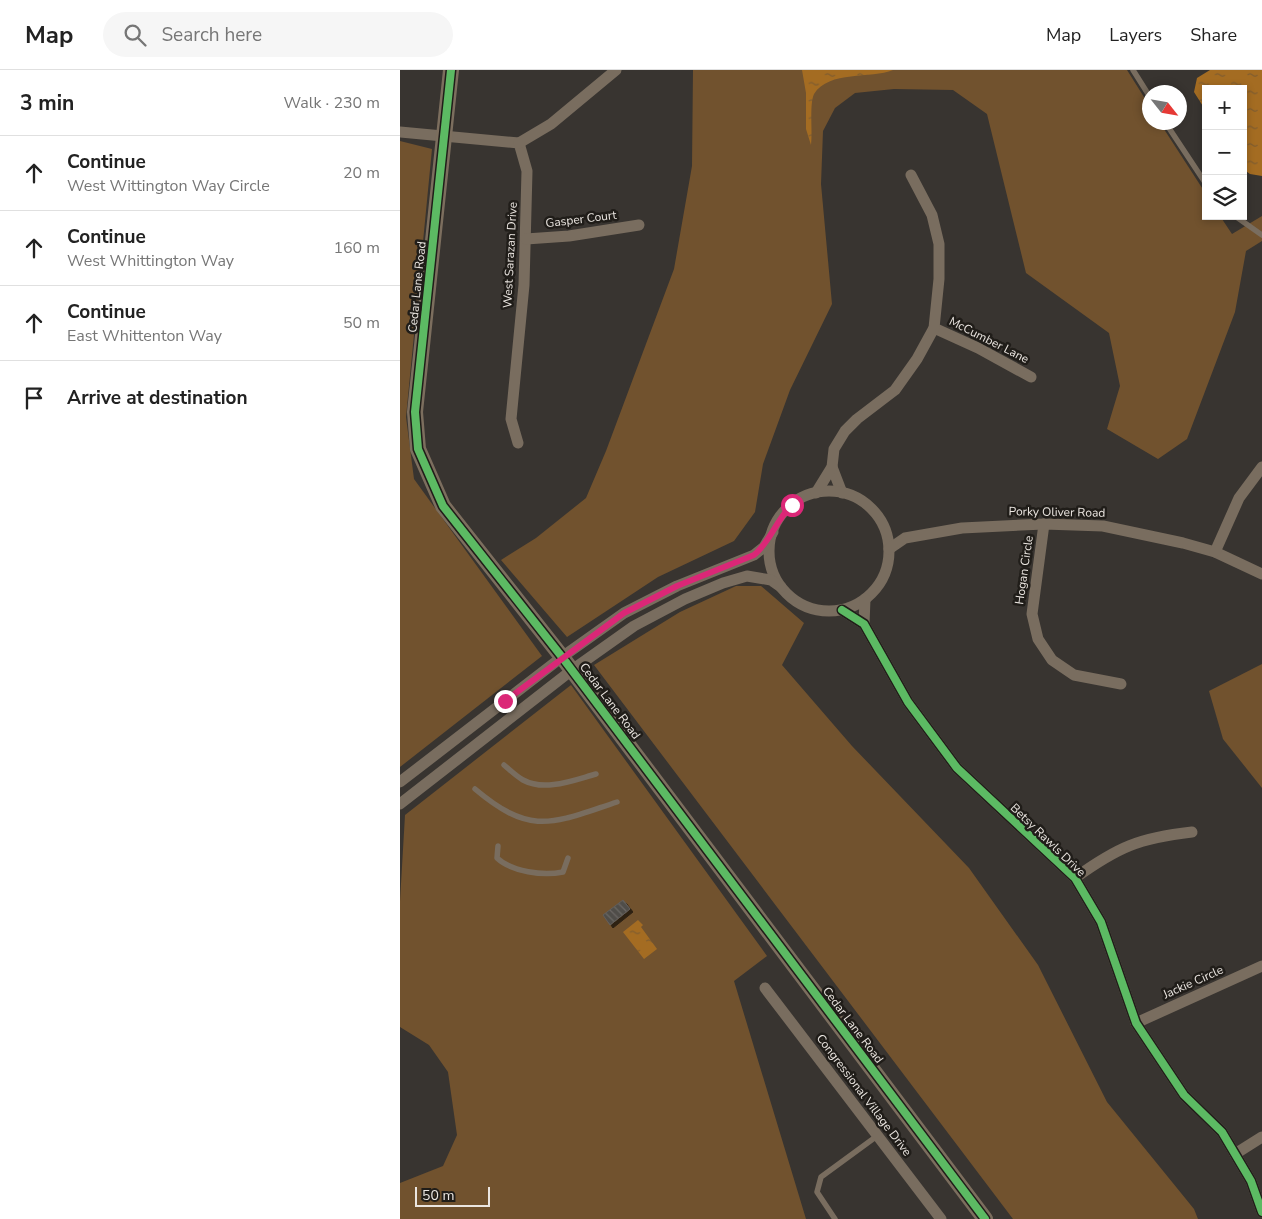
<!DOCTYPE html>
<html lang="en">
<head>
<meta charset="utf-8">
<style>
  :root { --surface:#fff; --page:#f6f6f6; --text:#222; --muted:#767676; --line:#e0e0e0 }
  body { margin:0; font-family:"Nunito Sans",sans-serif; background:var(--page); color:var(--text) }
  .controls { position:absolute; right:15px; top:15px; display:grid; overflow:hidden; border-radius:0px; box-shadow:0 2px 8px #0003 }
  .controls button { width:45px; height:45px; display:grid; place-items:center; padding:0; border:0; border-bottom:1px solid var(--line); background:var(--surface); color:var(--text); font:25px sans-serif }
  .compass { position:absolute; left:742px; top:15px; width:45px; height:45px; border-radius:50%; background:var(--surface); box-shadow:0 2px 8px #0003; rotate:121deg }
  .scale { position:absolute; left:15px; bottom:12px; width:75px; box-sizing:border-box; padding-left:5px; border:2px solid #ebe6e1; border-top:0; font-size:14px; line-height:18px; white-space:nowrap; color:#ebe6e1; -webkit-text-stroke:4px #201d19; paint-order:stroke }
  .stop { position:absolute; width:15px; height:15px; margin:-11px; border:4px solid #db2777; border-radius:50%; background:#fff }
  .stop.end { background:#db2777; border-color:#fff; box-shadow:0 1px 5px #0008 }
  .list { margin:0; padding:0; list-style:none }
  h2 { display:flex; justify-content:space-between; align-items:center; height:65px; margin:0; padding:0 20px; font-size:21px }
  h2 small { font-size:16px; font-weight:400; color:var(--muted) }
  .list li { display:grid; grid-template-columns:32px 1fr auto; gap:15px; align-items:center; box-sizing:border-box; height:75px; padding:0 20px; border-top:1px solid var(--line) }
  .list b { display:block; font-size:19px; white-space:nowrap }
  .list p { margin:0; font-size:16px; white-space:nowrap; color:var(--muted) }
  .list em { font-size:16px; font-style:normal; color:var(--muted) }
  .icon { flex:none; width:28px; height:28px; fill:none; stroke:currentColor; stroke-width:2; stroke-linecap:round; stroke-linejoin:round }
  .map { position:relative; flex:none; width:862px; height:1149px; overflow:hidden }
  header { display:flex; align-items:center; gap:30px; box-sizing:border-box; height:70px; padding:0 25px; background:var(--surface); border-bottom:1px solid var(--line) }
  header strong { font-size:24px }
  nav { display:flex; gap:28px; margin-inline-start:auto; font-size:18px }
  .search { width:350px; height:45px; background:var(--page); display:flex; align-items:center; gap:12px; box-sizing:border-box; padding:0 18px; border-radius:28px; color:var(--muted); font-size:19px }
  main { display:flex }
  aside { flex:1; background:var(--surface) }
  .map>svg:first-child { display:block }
  .grass { fill:#71522e }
  .water { fill:url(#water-ripples) }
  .building { fill:url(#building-back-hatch); stroke:#625e5b; filter:url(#shadow) }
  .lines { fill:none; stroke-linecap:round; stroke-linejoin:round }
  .lane { stroke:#796d5f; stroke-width:5.5 }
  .street { stroke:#796d5f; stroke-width:11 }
  .secondary { stroke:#7c6e5e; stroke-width:16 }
  .cycleway-casing { stroke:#201d19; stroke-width:11 }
  .cycleway { stroke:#5cba63; stroke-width:8 }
  .route { stroke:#db2777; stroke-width:6 }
  .labels { text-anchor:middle; stroke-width:5; stroke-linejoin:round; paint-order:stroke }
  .street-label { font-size:12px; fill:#ebe6e1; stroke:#201d19 }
</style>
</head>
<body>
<header>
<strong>Map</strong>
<div class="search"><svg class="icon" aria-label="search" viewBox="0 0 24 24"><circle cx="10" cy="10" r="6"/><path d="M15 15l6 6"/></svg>Search here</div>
<nav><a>Map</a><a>Layers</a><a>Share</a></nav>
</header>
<main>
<aside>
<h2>3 min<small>Walk · 230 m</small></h2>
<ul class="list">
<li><svg class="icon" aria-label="ahead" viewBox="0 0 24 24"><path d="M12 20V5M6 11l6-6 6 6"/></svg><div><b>Continue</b><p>West Wittington Way Circle</p></div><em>20 m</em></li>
<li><svg class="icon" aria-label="ahead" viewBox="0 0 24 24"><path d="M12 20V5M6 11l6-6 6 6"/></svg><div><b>Continue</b><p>West Whittington Way</p></div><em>160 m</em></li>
<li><svg class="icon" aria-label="ahead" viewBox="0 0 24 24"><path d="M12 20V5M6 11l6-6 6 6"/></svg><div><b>Continue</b><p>East Whittenton Way</p></div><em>50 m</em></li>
<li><svg class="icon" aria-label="arrive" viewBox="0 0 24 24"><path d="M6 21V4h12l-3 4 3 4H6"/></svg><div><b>Arrive at destination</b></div></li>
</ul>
</aside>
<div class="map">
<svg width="862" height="1149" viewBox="0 0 862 1149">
  <defs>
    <pattern id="water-ripples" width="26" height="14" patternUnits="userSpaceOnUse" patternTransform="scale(1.25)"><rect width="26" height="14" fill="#a46c22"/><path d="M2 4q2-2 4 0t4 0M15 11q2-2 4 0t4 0" fill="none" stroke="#7e5c30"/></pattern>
    <pattern id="building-back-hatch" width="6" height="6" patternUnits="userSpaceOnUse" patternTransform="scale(1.25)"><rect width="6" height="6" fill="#504d49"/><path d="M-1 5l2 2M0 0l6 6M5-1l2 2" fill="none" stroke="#696763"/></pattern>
    <filter id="shadow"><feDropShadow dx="3" dy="3" stdDeviation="0" flood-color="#0009"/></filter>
  </defs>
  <rect width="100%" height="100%" fill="#383430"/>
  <g class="grass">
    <path d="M293,0H727L749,35L750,52L760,53L806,124V146H820L832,164L862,146V171L846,181L835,242L787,369L758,389L707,359L720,316L709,263L626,203L587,44L553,20L494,19L455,23L435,38L423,61L421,114L432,234L390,320L363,394L355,442L334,471L258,507L167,567L101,490L136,468L186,428L206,381L274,199L292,96Z"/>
    <path d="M0,71L32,79L6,347L14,409L142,586L0,697Z"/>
    <path d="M336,516H361L404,553L382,595L452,676L569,798L638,895L707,1032L794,1139L798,1149H613L194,595L280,542Z"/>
    <path d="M862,594V718L823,669L809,621Z"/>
    <path d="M171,615L367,886L334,911L406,1149H0V1113L43,1096L57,1065L48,1002L29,975L0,957V831L5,745Z"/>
  </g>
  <g class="water">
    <path d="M402,0H493C471,9 429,0 414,24C409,35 413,62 411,75L406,59V23Z"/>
    <path d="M810,0H862V106L850,104L843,99V19H806V41L794,22L797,8Z"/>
    <path d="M238,850L243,855L241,857L257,879L244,889L223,862Z"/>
  </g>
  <path class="building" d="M223,830L230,839L210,855L203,845Z"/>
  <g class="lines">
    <g class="lane">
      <path d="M733,0L750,27"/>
      <path d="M765,52L806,114"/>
      <path d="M835,146L862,165"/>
      <path d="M104,695C110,700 116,706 123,710C145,722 174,710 196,704"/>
      <path d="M75,719C132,767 153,753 217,732"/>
      <path d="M98,776L97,788C112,802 143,806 163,802L168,788"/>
      <path d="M435,1149L417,1122L421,1107L477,1066"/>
    </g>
    <g class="street">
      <path d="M0,62L119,73L127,101L124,215L111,349L118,373"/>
      <path d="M119,73L151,54L216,0"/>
      <path d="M126,169L169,166L239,155"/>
      <path d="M534,258L578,278L631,307"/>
      <path d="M432,397L442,423"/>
      <circle cx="429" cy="481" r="60"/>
      <path d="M416,423L432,397L434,379L445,361L457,349L495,320L517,289L534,258L539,209V174L532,145L511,105"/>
      <path d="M644,454L632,544L638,569L652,590L674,605L721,614"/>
      <path d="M489,479L505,468L562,458L644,454L703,456L783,473L815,482L862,504"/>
      <path d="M815,482L839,428L862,397"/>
      <path d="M442,540L464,554L508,632L557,698L675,808L701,852L736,953L784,1025L822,1062L851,1111L862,1142"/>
      <path d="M464,554L465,529"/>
      <path d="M0,712L162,587L224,543L277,516L354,485L364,477L373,462"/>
      <path d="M0,734L172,600L234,556L285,529L323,513L347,506L371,510L381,517"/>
      <path d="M675,808C718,777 739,768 792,762"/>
      <path d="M365,918L541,1149"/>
      <path d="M736,953L862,896"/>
      <path d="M835,1084L862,1067"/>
    </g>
    <path class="secondary" d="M51,0L15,342L18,379L43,436L162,587L585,1149"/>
    <g class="cycleway-casing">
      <g id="cycleway">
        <path d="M51,0L15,342L18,379L43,436L162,587L585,1149"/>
        <path d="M442,540L464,554L508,632L557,698L675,808L701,852L736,953L784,1025L822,1062L851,1111L862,1142"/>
      </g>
    </g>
    <use href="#cycleway" class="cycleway"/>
  </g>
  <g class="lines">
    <path class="route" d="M105,631L224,543L277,516L354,485C371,471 376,450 392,435"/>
  </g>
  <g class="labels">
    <g class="street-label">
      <text transform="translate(181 149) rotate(-7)" y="4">Gasper Court</text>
      <text transform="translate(110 185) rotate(-87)" y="4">West Sarazan Drive</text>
      <text transform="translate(17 217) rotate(-84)" y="4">Cedar Lane Road</text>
      <text transform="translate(589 270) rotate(27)" y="4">McCumber Lane</text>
      <text transform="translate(657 442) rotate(1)" y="4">Porky Oliver Road</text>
      <text transform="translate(624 500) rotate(-82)" y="4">Hogan Circle</text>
      <text transform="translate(210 631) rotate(53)" y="4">Cedar Lane Road</text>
      <text transform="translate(648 770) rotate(44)" y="4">Betsy Rawls Drive</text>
      <text transform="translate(793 912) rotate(-24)" y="4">Jackie Circle</text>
      <text transform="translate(453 955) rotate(53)" y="4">Cedar Lane Road</text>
      <text transform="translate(464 1025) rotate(53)" y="4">Congressional Village Drive</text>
    </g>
  </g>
</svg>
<div class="controls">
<button>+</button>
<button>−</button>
<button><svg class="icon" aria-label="layers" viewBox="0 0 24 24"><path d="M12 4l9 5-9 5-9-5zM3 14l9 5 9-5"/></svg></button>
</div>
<svg class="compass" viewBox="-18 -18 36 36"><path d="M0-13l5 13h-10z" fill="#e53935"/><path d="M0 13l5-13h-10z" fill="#767676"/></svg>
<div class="scale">50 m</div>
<div class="stop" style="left:392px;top:435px"></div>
<div class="stop end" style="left:105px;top:631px"></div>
</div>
</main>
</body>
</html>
